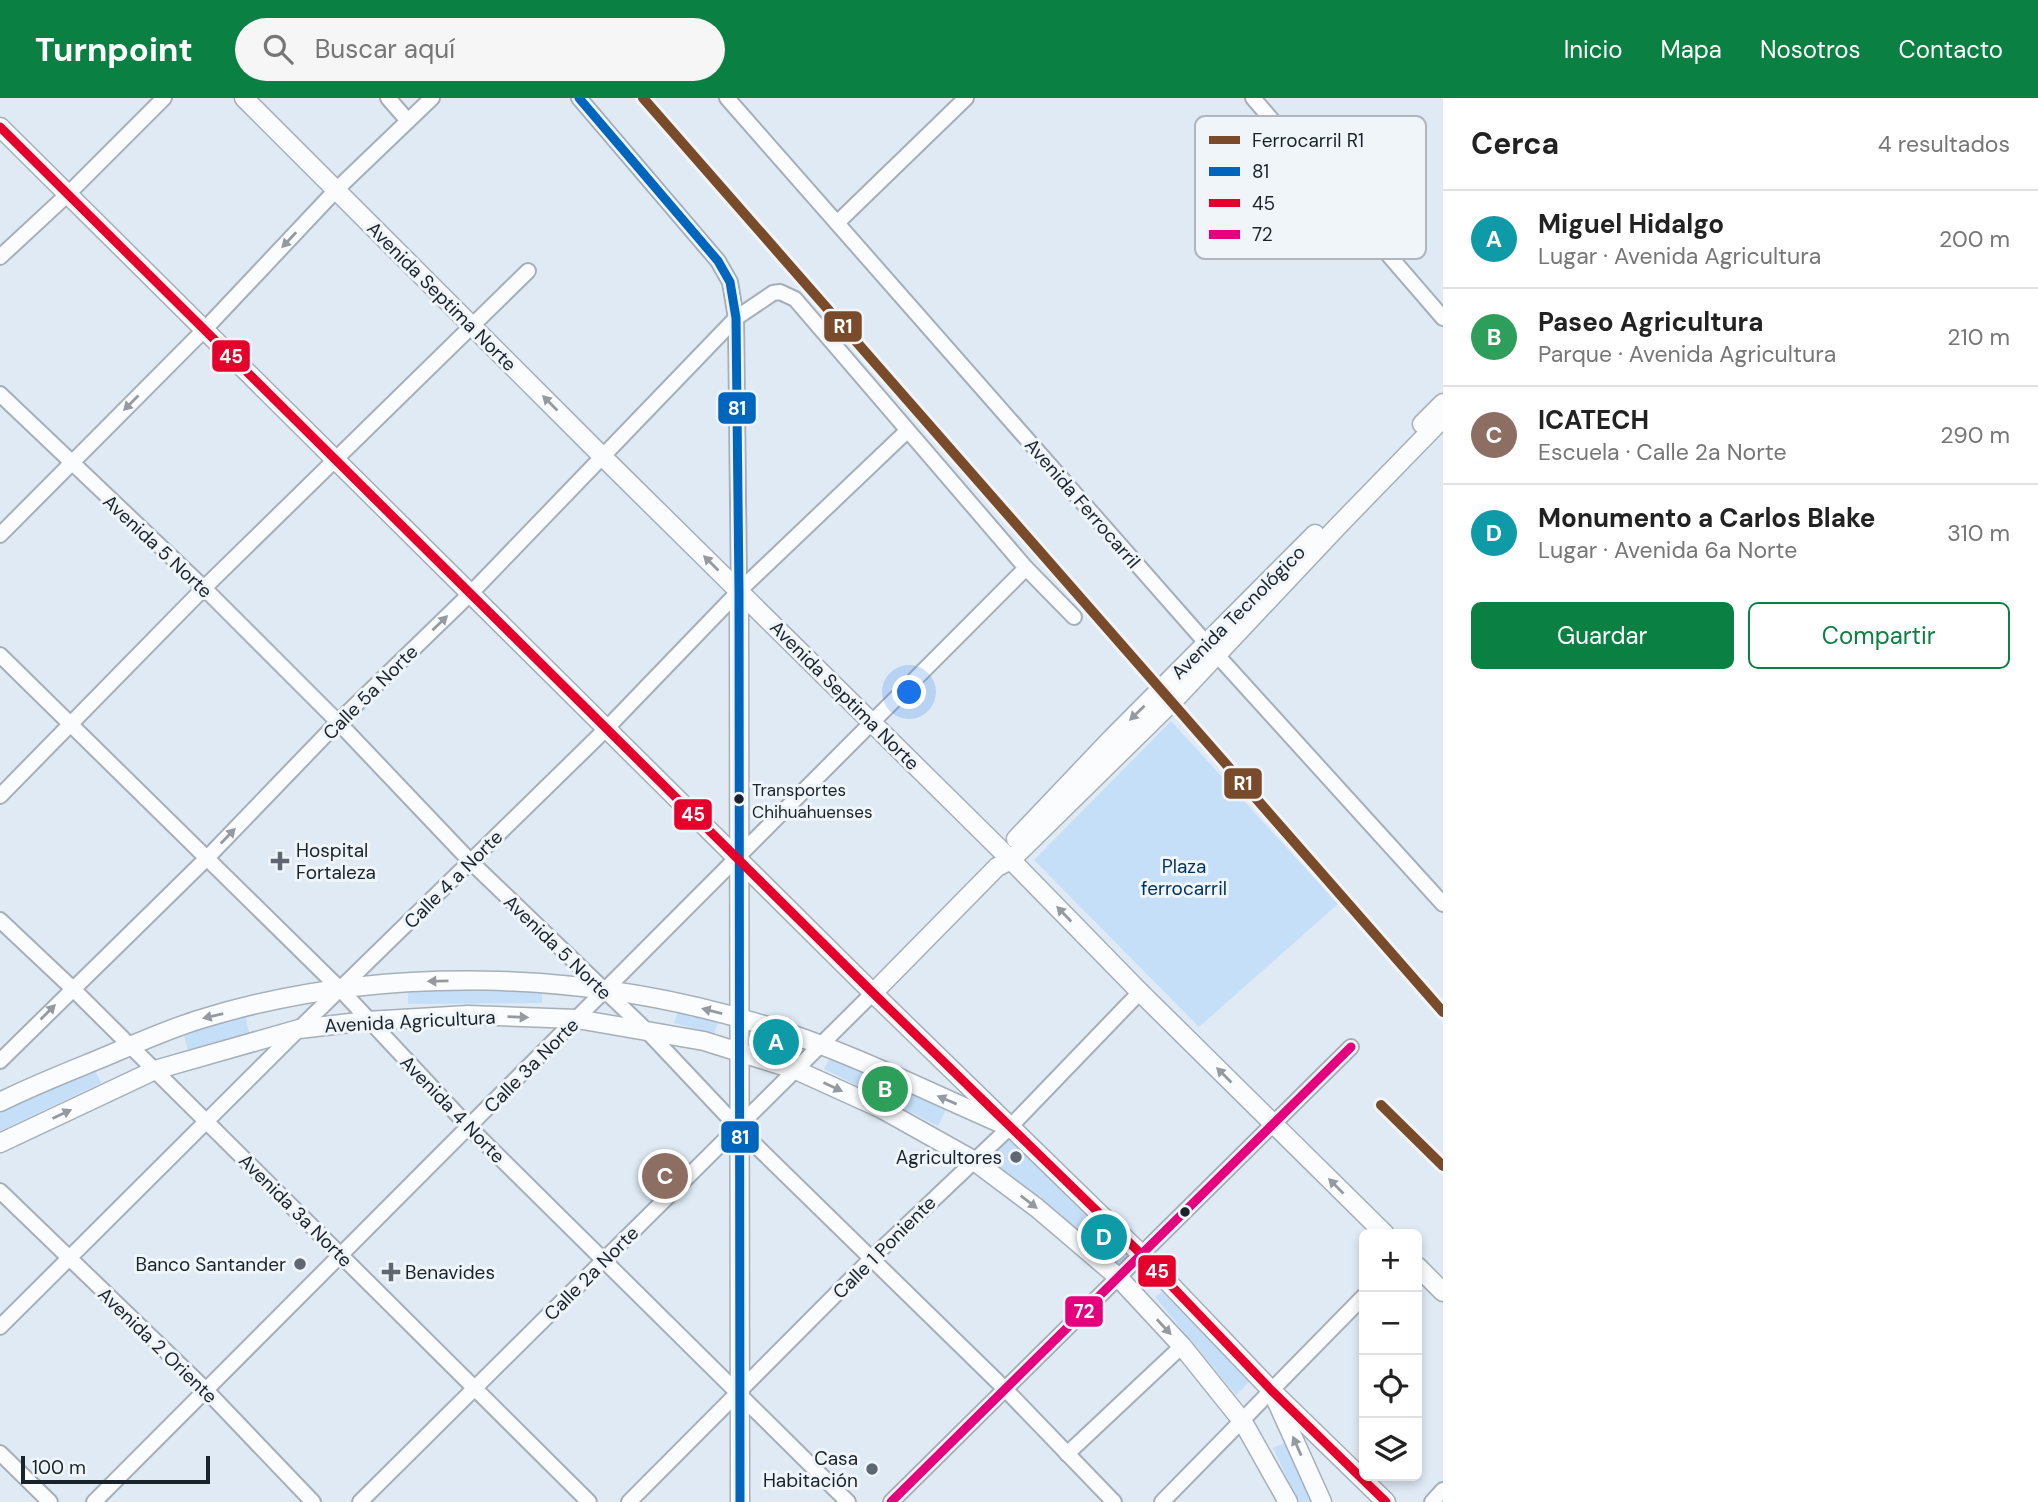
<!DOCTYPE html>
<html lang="es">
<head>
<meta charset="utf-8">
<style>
  :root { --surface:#fff; --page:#f6f6f6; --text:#222; --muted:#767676; --line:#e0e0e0; --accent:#0b8043 }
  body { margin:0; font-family:"DM Sans",sans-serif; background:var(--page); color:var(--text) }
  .controls { position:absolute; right:21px; bottom:21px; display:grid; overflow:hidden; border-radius:10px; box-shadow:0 4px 10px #0003 }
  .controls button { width:63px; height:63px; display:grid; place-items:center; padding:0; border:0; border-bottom:2px solid var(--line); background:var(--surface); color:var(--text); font:35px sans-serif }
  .scale { position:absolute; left:21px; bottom:18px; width:189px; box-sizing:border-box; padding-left:7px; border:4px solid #1a222c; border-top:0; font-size:19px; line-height:24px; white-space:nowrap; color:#1a222c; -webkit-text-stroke:5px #f0f5fa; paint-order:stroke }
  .you { position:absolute; left:910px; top:595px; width:24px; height:24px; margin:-18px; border:5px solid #fff; border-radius:50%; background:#1a73e8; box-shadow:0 0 0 10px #1a73e833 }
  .badge { display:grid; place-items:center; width:46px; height:46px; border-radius:50%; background:var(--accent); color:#fff; font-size:23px; font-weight:700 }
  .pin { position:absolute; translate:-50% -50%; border:4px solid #fff; box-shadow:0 2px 7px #0006 }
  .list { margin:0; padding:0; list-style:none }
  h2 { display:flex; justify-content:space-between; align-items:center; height:91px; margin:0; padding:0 28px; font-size:30px }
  h2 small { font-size:23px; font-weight:400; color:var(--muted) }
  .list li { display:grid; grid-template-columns:46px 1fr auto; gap:21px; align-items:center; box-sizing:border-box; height:98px; padding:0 28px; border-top:2px solid var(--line) }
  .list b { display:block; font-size:26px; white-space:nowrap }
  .list p { margin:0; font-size:23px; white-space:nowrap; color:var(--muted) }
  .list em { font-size:23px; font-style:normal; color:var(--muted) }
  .actions { display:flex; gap:14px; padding:21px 28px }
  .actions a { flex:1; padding:16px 0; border:2px solid var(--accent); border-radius:10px; text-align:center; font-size:24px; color:var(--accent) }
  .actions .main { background:var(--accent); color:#fff }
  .icon { flex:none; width:38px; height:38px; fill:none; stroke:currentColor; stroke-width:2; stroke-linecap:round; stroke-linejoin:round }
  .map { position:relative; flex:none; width:1443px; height:1404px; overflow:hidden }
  header { display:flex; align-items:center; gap:42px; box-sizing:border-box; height:98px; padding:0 35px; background:var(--accent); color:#fff }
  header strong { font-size:33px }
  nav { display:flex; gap:38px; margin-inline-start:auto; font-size:24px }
  .search { width:490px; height:63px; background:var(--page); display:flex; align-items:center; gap:18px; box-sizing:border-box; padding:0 24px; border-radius:38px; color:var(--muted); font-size:26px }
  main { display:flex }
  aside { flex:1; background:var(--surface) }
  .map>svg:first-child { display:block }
  .green { fill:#c6dff9 }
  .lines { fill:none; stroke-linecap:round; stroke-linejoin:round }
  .minor-casing { stroke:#a6afb8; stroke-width:18 }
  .major-casing { stroke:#a6afb8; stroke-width:21 }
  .minor { stroke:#fafcfe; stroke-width:14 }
  .major { stroke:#fafcfe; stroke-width:18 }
  .bus-1-casing { stroke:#f0f5fa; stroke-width:14 }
  .bus-2-casing { stroke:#f0f5fa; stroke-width:14 }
  .bus-3-casing { stroke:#f0f5fa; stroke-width:14 }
  .bus-1 { stroke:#0065bd; stroke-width:9 }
  .bus-2 { stroke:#e4002b; stroke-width:9 }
  .bus-3 { stroke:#e5007d; stroke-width:9 }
  .rail-1-casing { stroke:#f0f5fa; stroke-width:16 }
  .rail-1 { stroke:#7a4b2a; stroke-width:10 }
  .oneway { fill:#959aa0 }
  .bus-dot { fill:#1a222c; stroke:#f0f5fa; stroke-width:2.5 }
  .poi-dot { fill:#5f6872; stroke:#f0f5fa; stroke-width:2.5 }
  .labels { text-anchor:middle; stroke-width:6; stroke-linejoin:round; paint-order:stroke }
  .bus-label { font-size:17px; fill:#1a222c; stroke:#f0f5fa; text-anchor:start }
  .street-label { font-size:19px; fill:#1a222c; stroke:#f0f5fa }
  .poi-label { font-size:19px; fill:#1a222c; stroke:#f0f5fa; text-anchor:end }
  .park-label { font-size:19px; fill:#00315c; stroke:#f0f5fa }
  .key { fill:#f0f5fa; stroke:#b0b6bc; stroke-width:2 }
  .key-label { font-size:19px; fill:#1a222c }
  .line-badge { stroke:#f0f5fa; stroke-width:2.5 }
  .badge-label { font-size:19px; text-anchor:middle; font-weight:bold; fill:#fff }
</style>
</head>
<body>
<header>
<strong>Turnpoint</strong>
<div class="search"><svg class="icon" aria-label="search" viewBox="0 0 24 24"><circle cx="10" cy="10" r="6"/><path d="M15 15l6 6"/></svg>Buscar aquí</div>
<nav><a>Inicio</a><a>Mapa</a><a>Nosotros</a><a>Contacto</a></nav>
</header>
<main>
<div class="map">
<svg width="1443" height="1404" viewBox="0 0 1443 1404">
  <rect width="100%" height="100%" fill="#dfeaf5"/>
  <g class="green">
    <path d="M1171,623L1338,806L1199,929L1034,762Z"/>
    <path d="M408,891H542V905L408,906Z"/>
    <path d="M679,909L719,921L714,936L674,925Z"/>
    <path d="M244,911L250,939L188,954L183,932Z"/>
    <path d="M833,953L947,1010L938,1028L824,971Z"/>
    <path d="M91,964L101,985L0,1033V1014L92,970Z"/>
    <path d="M1008,1030L1143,1154L1121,1174L978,1059Z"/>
    <path d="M1163,1193L1250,1283L1236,1297L1155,1199Z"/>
    <path d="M1287,1344L1314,1404H1298L1273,1350Z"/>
  </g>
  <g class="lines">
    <g class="minor-casing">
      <g id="minor">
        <path d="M388,0L408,23"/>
        <path d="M579,0L718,163L730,184L736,220L739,493"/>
        <path d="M727,0L1207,546L1443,806"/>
        <path d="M1253,0L1443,220"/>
        <path d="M837,125L966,0"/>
        <path d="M0,159L68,96L164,0"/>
        <path d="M0,296L204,490L338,624L471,764L646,932L746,1038L1005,1291L1114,1404"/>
        <path d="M0,437L205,231L336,92L432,0"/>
        <path d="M0,557L341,892L469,1029L848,1404"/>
        <path d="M0,698L204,490L528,173"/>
        <path d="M0,822L72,890L589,1404"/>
        <path d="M0,963L206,761L338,624L472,494L736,220L773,195L780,194L795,201L1026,470L1074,519"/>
        <path d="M0,1093L205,1291L313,1404"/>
        <path d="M0,1229L299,931L607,630L739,493L907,333"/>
        <path d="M0,1355L50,1404"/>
        <path d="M1067,1356L1182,1248"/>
        <path d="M94,1404L1026,470"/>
        <path d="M360,1404L873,895"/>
        <path d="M629,1404L872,1160L1010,1029L1140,894"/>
        <path d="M891,1404L1351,949"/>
        <path d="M1162,1404L1364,1198"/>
        <path d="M1432,1404L1443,1392"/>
      </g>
    </g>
    <g class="major-casing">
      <g id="major">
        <path d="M244,0L602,358L1011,762L1140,894L1385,1136"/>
        <path d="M0,29L873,895L1141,1156L1272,1293L1386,1404"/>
        <path d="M1422,326L1443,305"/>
        <path d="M739,493L740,1404"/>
        <path d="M1016,741L1112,640L1315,436"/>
        <path d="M873,895L997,769L1011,762L1179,597L1340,426L1443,320"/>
        <path d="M0,1004C32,988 65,975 97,962C131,948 165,932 201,921C383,865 589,872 770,929C849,954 924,992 1000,1025"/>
        <path d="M0,1045L155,972L299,931L367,923L468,917L577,921L704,943L796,972L882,1011L973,1062L1037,1110L1118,1179L1182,1248L1243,1324L1288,1404"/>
        <path d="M1417,1168L1443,1194"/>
        <path d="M1276,1302L1322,1404"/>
      </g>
    </g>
    <use href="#minor" class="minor"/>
    <use href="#major" class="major"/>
    <g class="bus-1-casing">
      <path id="bus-1" d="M579,0L718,163L730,184L736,220L739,493L740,1404"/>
    </g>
    <g class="bus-2-casing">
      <path id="bus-2" d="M0,29L873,895L1141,1156L1272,1293L1386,1404"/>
    </g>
    <g class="bus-3-casing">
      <path id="bus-3" d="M891,1404L1351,949"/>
    </g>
    <use href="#bus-1" class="bus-1"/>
    <use href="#bus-2" class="bus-2"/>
    <use href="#bus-3" class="bus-3"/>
    <g class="rail-1-casing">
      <g id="rail-1">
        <path d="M643,0L1443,914"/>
        <path d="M1381,1007L1443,1068"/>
      </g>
    </g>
    <use href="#rail-1" class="rail-1"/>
  </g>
  <defs><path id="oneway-solid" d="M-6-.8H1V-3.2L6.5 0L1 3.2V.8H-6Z" transform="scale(1.75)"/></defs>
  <g class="oneway">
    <use href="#oneway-solid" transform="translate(289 142) rotate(133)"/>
    <use href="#oneway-solid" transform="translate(131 305) rotate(135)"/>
    <use href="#oneway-solid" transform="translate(550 305) rotate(-135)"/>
    <use href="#oneway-solid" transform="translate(711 465) rotate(-135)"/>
    <use href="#oneway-solid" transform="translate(440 525) rotate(-44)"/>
    <use href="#oneway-solid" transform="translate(1137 615) rotate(136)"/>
    <use href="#oneway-solid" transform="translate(228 738) rotate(-46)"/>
    <use href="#oneway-solid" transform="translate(1064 816) rotate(-134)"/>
    <use href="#oneway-solid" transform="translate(438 883) rotate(179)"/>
    <use href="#oneway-solid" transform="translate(712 913) rotate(-166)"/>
    <use href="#oneway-solid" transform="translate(48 914) rotate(-45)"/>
    <use href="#oneway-solid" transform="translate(213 918) rotate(167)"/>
    <use href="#oneway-solid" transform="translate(518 919) rotate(2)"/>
    <use href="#oneway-solid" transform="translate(1224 977) rotate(-135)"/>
    <use href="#oneway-solid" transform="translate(833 989) rotate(25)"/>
    <use href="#oneway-solid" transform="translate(947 1002) rotate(-157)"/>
    <use href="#oneway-solid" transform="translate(62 1016) rotate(-25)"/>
    <use href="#oneway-solid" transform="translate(1336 1088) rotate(-135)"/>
    <use href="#oneway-solid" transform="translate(1029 1104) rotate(38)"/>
    <use href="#oneway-solid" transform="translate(1164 1229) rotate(47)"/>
    <use href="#oneway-solid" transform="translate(1297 1348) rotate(-114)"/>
  </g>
  <g class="bus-dot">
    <circle cx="739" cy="701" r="6"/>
    <circle cx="1185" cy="1114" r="6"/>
  </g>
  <g class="poi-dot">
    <path d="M276.5 752.5h7v7h7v7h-7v7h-7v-7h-7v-7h7z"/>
    <circle cx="1016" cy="1059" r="7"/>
    <circle cx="300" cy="1166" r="7"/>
    <path d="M387.5 1163.5h7v7h7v7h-7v7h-7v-7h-7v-7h7z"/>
    <circle cx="872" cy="1371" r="7"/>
  </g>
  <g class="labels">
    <g class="bus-label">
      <text x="752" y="698">Transportes<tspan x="752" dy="22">Chihuahuenses</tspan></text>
    </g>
    <g class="street-label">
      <text transform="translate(442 198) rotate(45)" y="7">Avenida Septima Norte</text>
      <text transform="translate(1083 405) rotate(49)" y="7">Avenida Ferrocarril</text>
      <text transform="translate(158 448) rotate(43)" y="7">Avenida 5 Norte</text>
      <text transform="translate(1238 514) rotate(-45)" y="7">Avenida Tecnológico</text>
      <text transform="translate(370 594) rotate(-45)" y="7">Calle 5a Norte</text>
      <text transform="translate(845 597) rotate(45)" y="7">Avenida Septima Norte</text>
      <text transform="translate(453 781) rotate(-45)" y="7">Calle 4 a Norte</text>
      <text transform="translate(558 849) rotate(44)" y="7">Avenida 5 Norte</text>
      <text transform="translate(410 923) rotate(-3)" y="7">Avenida Agricultura</text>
      <text transform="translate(531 967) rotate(-45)" y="7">Calle 3a Norte</text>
      <text transform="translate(453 1011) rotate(46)" y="7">Avenida 4 Norte</text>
      <text transform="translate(296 1112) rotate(45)" y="7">Avenida 3a Norte</text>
      <text transform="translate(884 1149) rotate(-45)" y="7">Calle 1 Poniente</text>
      <text transform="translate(591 1175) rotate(-45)" y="7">Calle 2a Norte</text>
      <text transform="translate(158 1247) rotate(44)" y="7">Avenida 2 Oriente</text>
    </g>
    <g class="poi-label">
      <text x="296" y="759" text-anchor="start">Hospital<tspan x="296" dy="22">Fortaleza</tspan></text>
      <text x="1002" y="1066">Agricultores</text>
      <text x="286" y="1173">Banco Santander</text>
      <text x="405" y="1181" text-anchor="start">Benavides</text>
      <text x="858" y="1367">Casa<tspan x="858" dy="22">Habitación</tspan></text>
    </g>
    <g class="park-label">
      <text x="1184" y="775">Plaza<tspan x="1184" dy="22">ferrocarril</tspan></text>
    </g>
  </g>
  <rect x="1195" y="18" width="231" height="143" rx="10" class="key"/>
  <rect x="1209" y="38" width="31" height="8" fill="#7a4b2a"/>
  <rect x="1209" y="69" width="31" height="9" fill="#0065bd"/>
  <rect x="1209" y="101" width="31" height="8" fill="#e4002b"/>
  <rect x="1209" y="132" width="31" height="9" fill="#e5007d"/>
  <g class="key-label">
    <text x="1252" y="49">Ferrocarril R1</text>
    <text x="1252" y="80">81</text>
    <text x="1252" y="112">45</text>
    <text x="1252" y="143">72</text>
  </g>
  <g class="line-badge">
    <rect x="823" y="212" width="40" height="33" rx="7" fill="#7a4b2a"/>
    <rect x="211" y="241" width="40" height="34" rx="7" fill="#e4002b"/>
    <rect x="717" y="293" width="40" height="34" rx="7" fill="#0065bd"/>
    <rect x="1223" y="669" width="40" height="33" rx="7" fill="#7a4b2a"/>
    <rect x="673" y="700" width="40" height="33" rx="7" fill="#e4002b"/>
    <rect x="720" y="1022" width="40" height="34" rx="7" fill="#0065bd"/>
    <rect x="1137" y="1156" width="40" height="34" rx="7" fill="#e4002b"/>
    <rect x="1064" y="1197" width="40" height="33" rx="7" fill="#e5007d"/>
  </g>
  <g class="badge-label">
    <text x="843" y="235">R1</text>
    <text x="231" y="265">45</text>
    <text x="737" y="317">81</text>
    <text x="1243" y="692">R1</text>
    <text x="693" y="723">45</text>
    <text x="740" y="1046">81</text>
    <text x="1157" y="1180">45</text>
    <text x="1084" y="1220">72</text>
  </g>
</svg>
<div class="controls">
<button>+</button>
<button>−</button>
<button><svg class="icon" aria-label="locate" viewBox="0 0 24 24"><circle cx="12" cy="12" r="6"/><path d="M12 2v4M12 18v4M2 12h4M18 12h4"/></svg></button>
<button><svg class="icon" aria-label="layers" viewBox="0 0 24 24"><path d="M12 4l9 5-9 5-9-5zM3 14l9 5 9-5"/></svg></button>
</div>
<div class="scale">100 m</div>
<div class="you"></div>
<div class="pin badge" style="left:776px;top:944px;background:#0f9aa8">A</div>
<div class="pin badge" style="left:885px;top:991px;background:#2e9e5b">B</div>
<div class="pin badge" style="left:665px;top:1078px;background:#8d6e63">C</div>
<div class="pin badge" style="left:1104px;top:1139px;background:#0f9aa8">D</div>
</div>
<aside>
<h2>Cerca<small>4 resultados</small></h2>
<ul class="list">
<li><span class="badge" style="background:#0f9aa8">A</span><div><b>Miguel Hidalgo</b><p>Lugar · Avenida Agricultura</p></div><em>200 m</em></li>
<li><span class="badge" style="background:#2e9e5b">B</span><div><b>Paseo Agricultura</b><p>Parque · Avenida Agricultura</p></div><em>210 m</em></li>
<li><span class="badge" style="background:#8d6e63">C</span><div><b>ICATECH</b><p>Escuela · Calle 2a Norte</p></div><em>290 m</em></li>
<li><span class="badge" style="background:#0f9aa8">D</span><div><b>Monumento a Carlos Blake</b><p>Lugar · Avenida 6a Norte</p></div><em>310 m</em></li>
</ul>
<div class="actions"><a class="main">Guardar</a><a>Compartir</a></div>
</aside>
</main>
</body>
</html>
